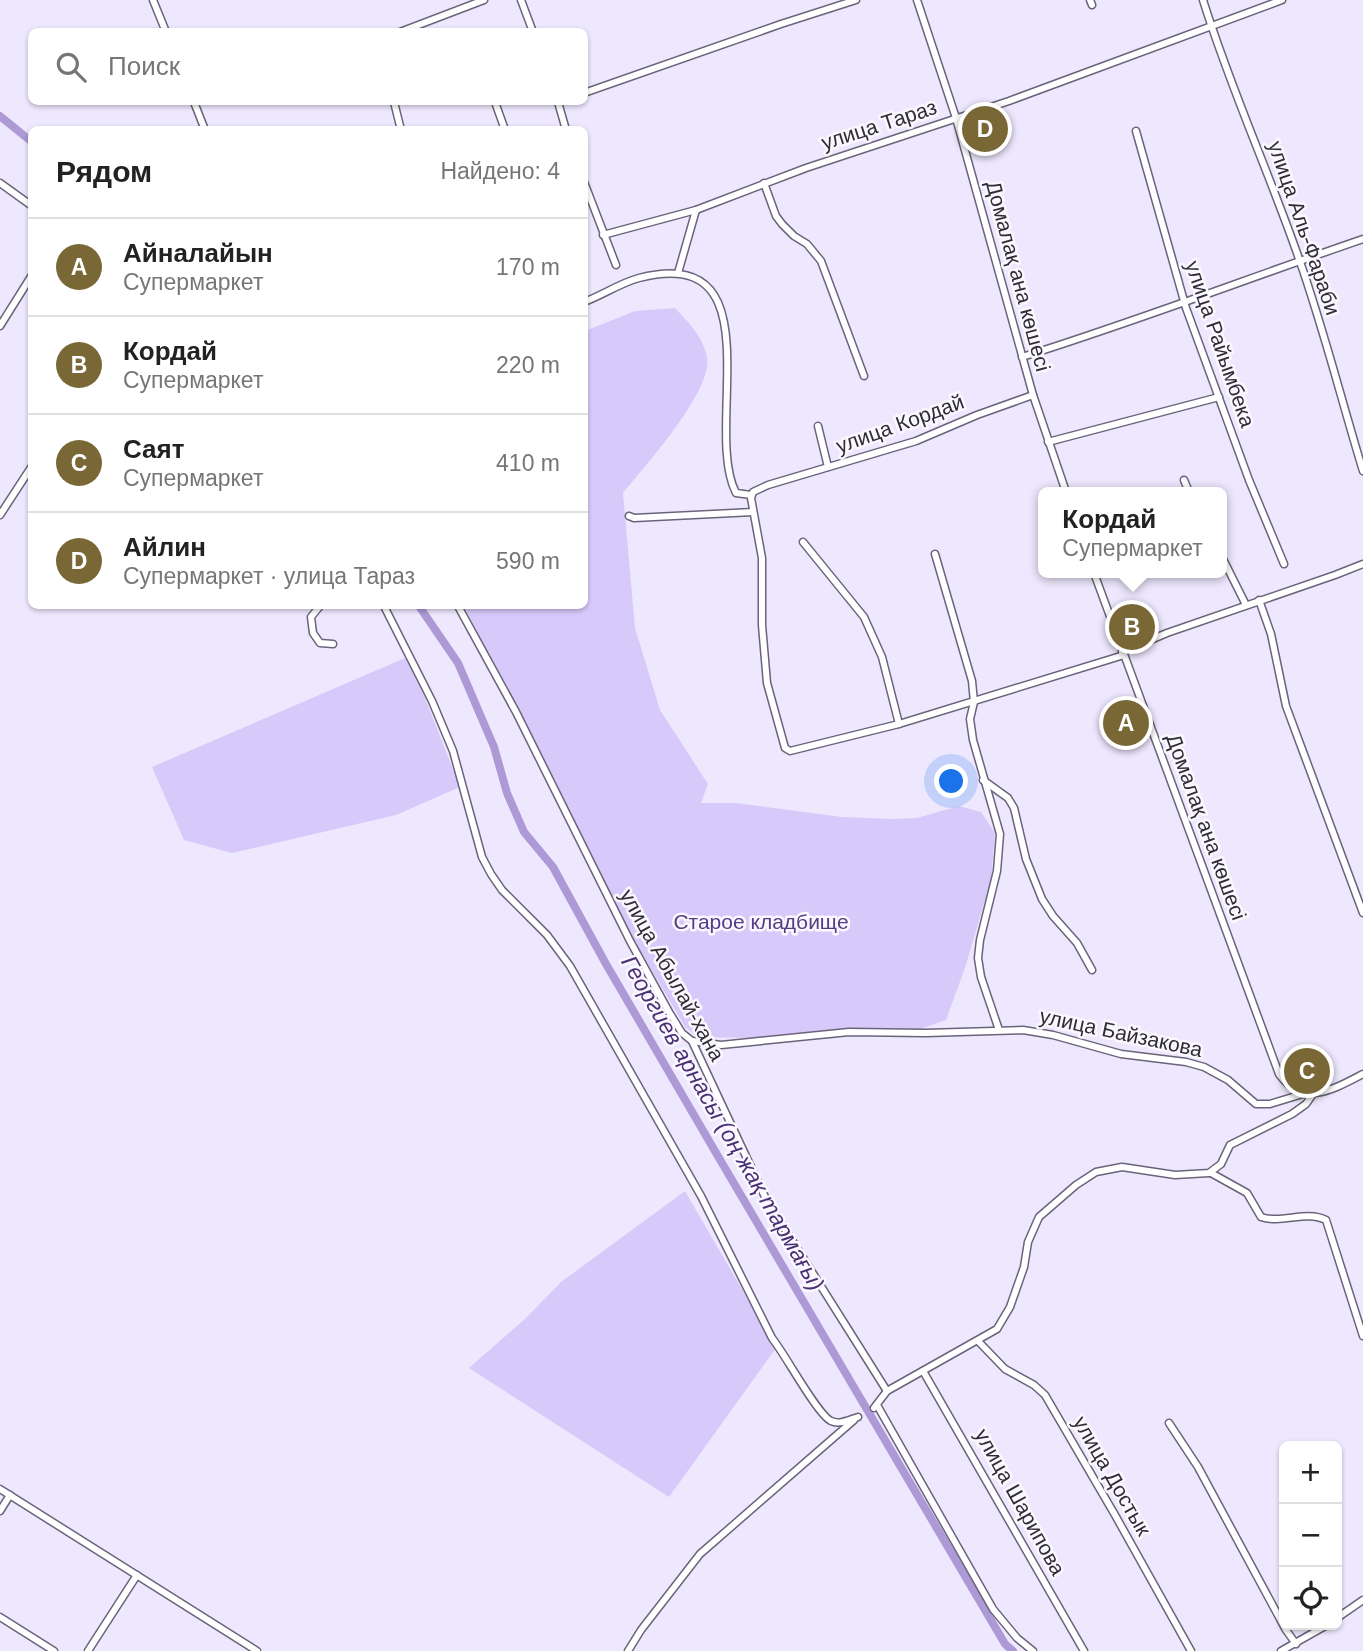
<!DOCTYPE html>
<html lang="ru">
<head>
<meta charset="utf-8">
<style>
  :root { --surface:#fff; --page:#f2f2f2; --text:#222; --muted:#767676; --line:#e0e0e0; --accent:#7a6736 }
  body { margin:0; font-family:Helvetica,sans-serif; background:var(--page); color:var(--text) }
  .controls { position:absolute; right:21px; bottom:21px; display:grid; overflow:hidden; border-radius:10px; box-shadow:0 2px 5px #0004 }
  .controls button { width:63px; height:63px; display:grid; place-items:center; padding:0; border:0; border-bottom:2px solid var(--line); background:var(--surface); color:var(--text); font:35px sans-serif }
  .you { position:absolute; left:952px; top:782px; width:24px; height:24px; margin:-18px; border:5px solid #fff; border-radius:50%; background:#1a73e8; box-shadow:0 0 0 10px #1a73e833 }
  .badge { display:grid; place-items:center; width:46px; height:46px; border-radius:50%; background:var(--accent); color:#fff; font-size:23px; font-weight:700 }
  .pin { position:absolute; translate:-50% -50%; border:4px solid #fff; box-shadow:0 2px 7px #0006 }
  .popup { position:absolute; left:1038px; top:487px; width:189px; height:91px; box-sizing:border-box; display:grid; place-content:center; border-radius:10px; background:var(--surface); filter:drop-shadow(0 2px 5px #0005); font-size:23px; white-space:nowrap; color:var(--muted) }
  .popup b { font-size:26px; color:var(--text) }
  .popup::after { content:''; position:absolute; left:50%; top:100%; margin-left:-14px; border:14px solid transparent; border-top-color:var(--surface) }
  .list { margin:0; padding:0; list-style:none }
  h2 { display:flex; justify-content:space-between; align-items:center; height:91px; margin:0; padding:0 28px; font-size:30px }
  h2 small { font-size:23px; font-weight:400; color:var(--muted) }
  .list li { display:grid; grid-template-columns:46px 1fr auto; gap:21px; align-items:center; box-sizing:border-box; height:98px; padding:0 28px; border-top:2px solid var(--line) }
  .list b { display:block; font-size:26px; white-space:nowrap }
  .list p { margin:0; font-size:23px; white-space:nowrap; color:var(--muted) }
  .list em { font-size:23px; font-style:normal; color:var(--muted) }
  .icon { flex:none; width:38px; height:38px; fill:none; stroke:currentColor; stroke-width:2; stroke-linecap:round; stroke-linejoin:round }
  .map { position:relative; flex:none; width:1363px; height:1651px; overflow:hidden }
  .search { position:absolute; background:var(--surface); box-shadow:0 2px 5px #0004; left:28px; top:28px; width:560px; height:77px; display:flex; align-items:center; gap:18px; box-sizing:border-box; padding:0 24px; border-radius:10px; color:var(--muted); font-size:26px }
  .panel { position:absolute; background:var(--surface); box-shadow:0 2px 5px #0004; left:28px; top:126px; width:560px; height:483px; border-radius:10px }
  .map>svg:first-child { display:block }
  .green { fill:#d8c9fb }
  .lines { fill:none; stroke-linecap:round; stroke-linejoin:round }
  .canal { stroke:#ac99d5; stroke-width:8 }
  .minor-casing { stroke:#6a637a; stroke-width:9 }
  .minor { stroke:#fff; stroke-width:6 }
  .labels { text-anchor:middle; stroke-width:5; stroke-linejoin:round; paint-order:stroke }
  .street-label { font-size:21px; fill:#2f2c36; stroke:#faf8fe }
  .park-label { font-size:21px; fill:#573b84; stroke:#faf8fe }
  .water-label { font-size:23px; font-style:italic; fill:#4b2f76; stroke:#faf8fe }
</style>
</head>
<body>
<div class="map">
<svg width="1363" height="1651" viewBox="0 0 1363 1651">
  <rect width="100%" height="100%" fill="#eee8fe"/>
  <g class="green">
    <path d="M675,308C689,323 702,335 707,357C713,391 645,466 623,493L635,628L660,710L708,784L701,803H736L842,817L893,819L917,818L959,806L981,812L995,833L991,880L965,968L946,1020L920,1029L855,1028L750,1038L698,1037L685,1027L627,928L464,606H584L585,331L635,311Z"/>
    <path d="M405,658L425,698L460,787L396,815L232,853L184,840L152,767Z"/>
    <path d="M685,1191L776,1348L669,1497L469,1368L526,1318L561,1282Z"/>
  </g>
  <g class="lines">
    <g class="canal">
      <path d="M0,116L32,142"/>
      <path d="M419,606L458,663L494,747L507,793L524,832L553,867L606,964L719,1158L1005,1644L1013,1651"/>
    </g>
    <g class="minor-casing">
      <g id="minor">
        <path d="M153,0L166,32"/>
        <path d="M521,0L533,32"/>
        <path d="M917,0L956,118L1033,395L1066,492"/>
        <path d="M1090,0L1092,5"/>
        <path d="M1203,0C1230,87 1268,170 1298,256C1323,326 1341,399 1363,471"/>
        <path d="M400,32L484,0"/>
        <path d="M584,93L781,24L856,0"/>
        <path d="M194,102L205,130"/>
        <path d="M394,102L401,130"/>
        <path d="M495,102L505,130"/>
        <path d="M558,102L566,130"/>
        <path d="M1136,131L1186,308L1249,480L1284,564"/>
        <path d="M584,182L616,265"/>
        <path d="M0,183L32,206"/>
        <path d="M764,183L776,216L782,224L794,236L807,244L821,261L864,376"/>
        <path d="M603,235L696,210L806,168L1009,101L1282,0"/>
        <path d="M678,273L696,210"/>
        <path d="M584,302C603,295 620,283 639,278C778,242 702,428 736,493L751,495"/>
        <path d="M0,326L32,275"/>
        <path d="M1022,357C1137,321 1249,278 1363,239"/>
        <path d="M1033,395L977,415L916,441L768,485L753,492L751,498L762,558V625L767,683L785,748L790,751L899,724L1124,655"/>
        <path d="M818,426L828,467"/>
        <path d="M1048,442L1219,397"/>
        <path d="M1184,480L1189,492"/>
        <path d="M0,515L32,466"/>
        <path d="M629,516L634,518L753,512"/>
        <path d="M803,542L864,617L882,657L899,724"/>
        <path d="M935,554L972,681L974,702L970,719L973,740L1000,834L997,871L980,940L978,958L981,977L999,1030"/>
        <path d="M1221,555L1246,605"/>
        <path d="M1094,573L1279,1074C1303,1108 1334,1089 1363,1074"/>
        <path d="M1259,600L1271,634L1286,706L1363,913"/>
        <path d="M320,606L311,617L313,633L320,643L333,644"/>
        <path d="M384,606L432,701L453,751L482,857L491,874L502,890L547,935L570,966L701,1196L772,1338C785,1354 817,1414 831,1421C839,1425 849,1420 858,1417"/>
        <path d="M458,606L516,712L630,941L669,1012L682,1033L692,1041L766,1199L887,1391"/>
        <path d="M1122,652L1167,633L1335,575L1363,564"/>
        <path d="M983,780L1008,798L1014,808L1026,859L1042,899L1053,916L1077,943L1092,970"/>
        <path d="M692,1041L721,1045L849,1032L926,1033L1023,1030L1053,1035L1121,1054L1186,1062L1204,1067L1228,1080L1256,1104H1270L1306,1093"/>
        <path d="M1211,1173L1247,1193L1261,1217C1282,1224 1306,1210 1326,1220L1363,1336"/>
        <path d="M978,1341L1005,1369L1034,1385L1045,1395L1115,1515L1191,1651"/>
        <path d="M923,1371L1084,1651"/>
        <path d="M877,1405L993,1609L1017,1638L1033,1651"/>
        <path d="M874,1408L887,1391L997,1329L1010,1307L1024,1267L1028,1242L1039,1217L1076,1185L1096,1172L1122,1167L1175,1175L1209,1173L1221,1164L1230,1145L1292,1114L1306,1104L1313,1094"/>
        <path d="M1169,1423L1198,1467L1286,1630L1296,1644"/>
        <path d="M0,1489L257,1651"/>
        <path d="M0,1511L10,1495"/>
        <path d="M0,1617L54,1651"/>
        <path d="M1337,1618L1363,1600"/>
        <path d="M88,1651L137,1575"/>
        <path d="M628,1651L641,1630L700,1554L854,1420"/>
        <path d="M1281,1651L1327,1625"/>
      </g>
    </g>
    <use href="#minor" class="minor"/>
  </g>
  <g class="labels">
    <g class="street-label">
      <text transform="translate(879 125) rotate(-18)" y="7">улица Тараз</text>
      <text transform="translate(1304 228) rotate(71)" y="7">улица Аль-Фараби</text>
      <text transform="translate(1018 276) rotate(75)" y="7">Домалақ ана көшесі</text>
      <text transform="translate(1220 344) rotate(71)" y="7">улица Райымбека</text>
      <text transform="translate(900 424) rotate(-20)" y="7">улица Кордай</text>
      <text transform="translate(1206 827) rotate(70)" y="7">Домалақ ана көшесі</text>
      <text transform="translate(672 975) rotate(61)" y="7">улица Абылай-хана</text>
      <text transform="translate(1121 1033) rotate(12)" y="7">улица Байзакова</text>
      <text transform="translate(1112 1476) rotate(60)" y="7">улица Достык</text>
      <text transform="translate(1020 1502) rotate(61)" y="7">улица Шарипова</text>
    </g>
    <g class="park-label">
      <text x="761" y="929">Старое кладбище</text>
    </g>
    <g class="water-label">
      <text transform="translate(723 1123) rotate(60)" y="8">Георгиев арнасы (оң жақ тармағы)</text>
    </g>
  </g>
</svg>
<div class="controls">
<button>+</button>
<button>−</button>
<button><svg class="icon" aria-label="locate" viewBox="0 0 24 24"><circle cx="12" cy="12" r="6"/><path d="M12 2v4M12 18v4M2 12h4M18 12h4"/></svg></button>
</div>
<div class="you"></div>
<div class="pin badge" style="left:1126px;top:723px">A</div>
<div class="pin badge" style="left:1132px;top:627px">B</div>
<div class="popup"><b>Кордай</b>Супермаркет</div>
<div class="pin badge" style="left:1307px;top:1071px">C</div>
<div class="pin badge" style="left:985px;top:129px">D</div>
<div class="search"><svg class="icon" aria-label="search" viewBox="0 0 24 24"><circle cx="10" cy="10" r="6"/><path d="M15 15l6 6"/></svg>Поиск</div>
<section class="panel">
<h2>Рядом<small>Найдено: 4</small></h2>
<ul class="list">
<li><span class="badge">A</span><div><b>Айналайын</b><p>Супермаркет</p></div><em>170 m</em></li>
<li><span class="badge">B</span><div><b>Кордай</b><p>Супермаркет</p></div><em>220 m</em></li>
<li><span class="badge">C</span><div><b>Саят</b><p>Супермаркет</p></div><em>410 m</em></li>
<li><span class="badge">D</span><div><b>Айлин</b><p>Супермаркет · улица Тараз</p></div><em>590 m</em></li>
</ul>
</section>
</div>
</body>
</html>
